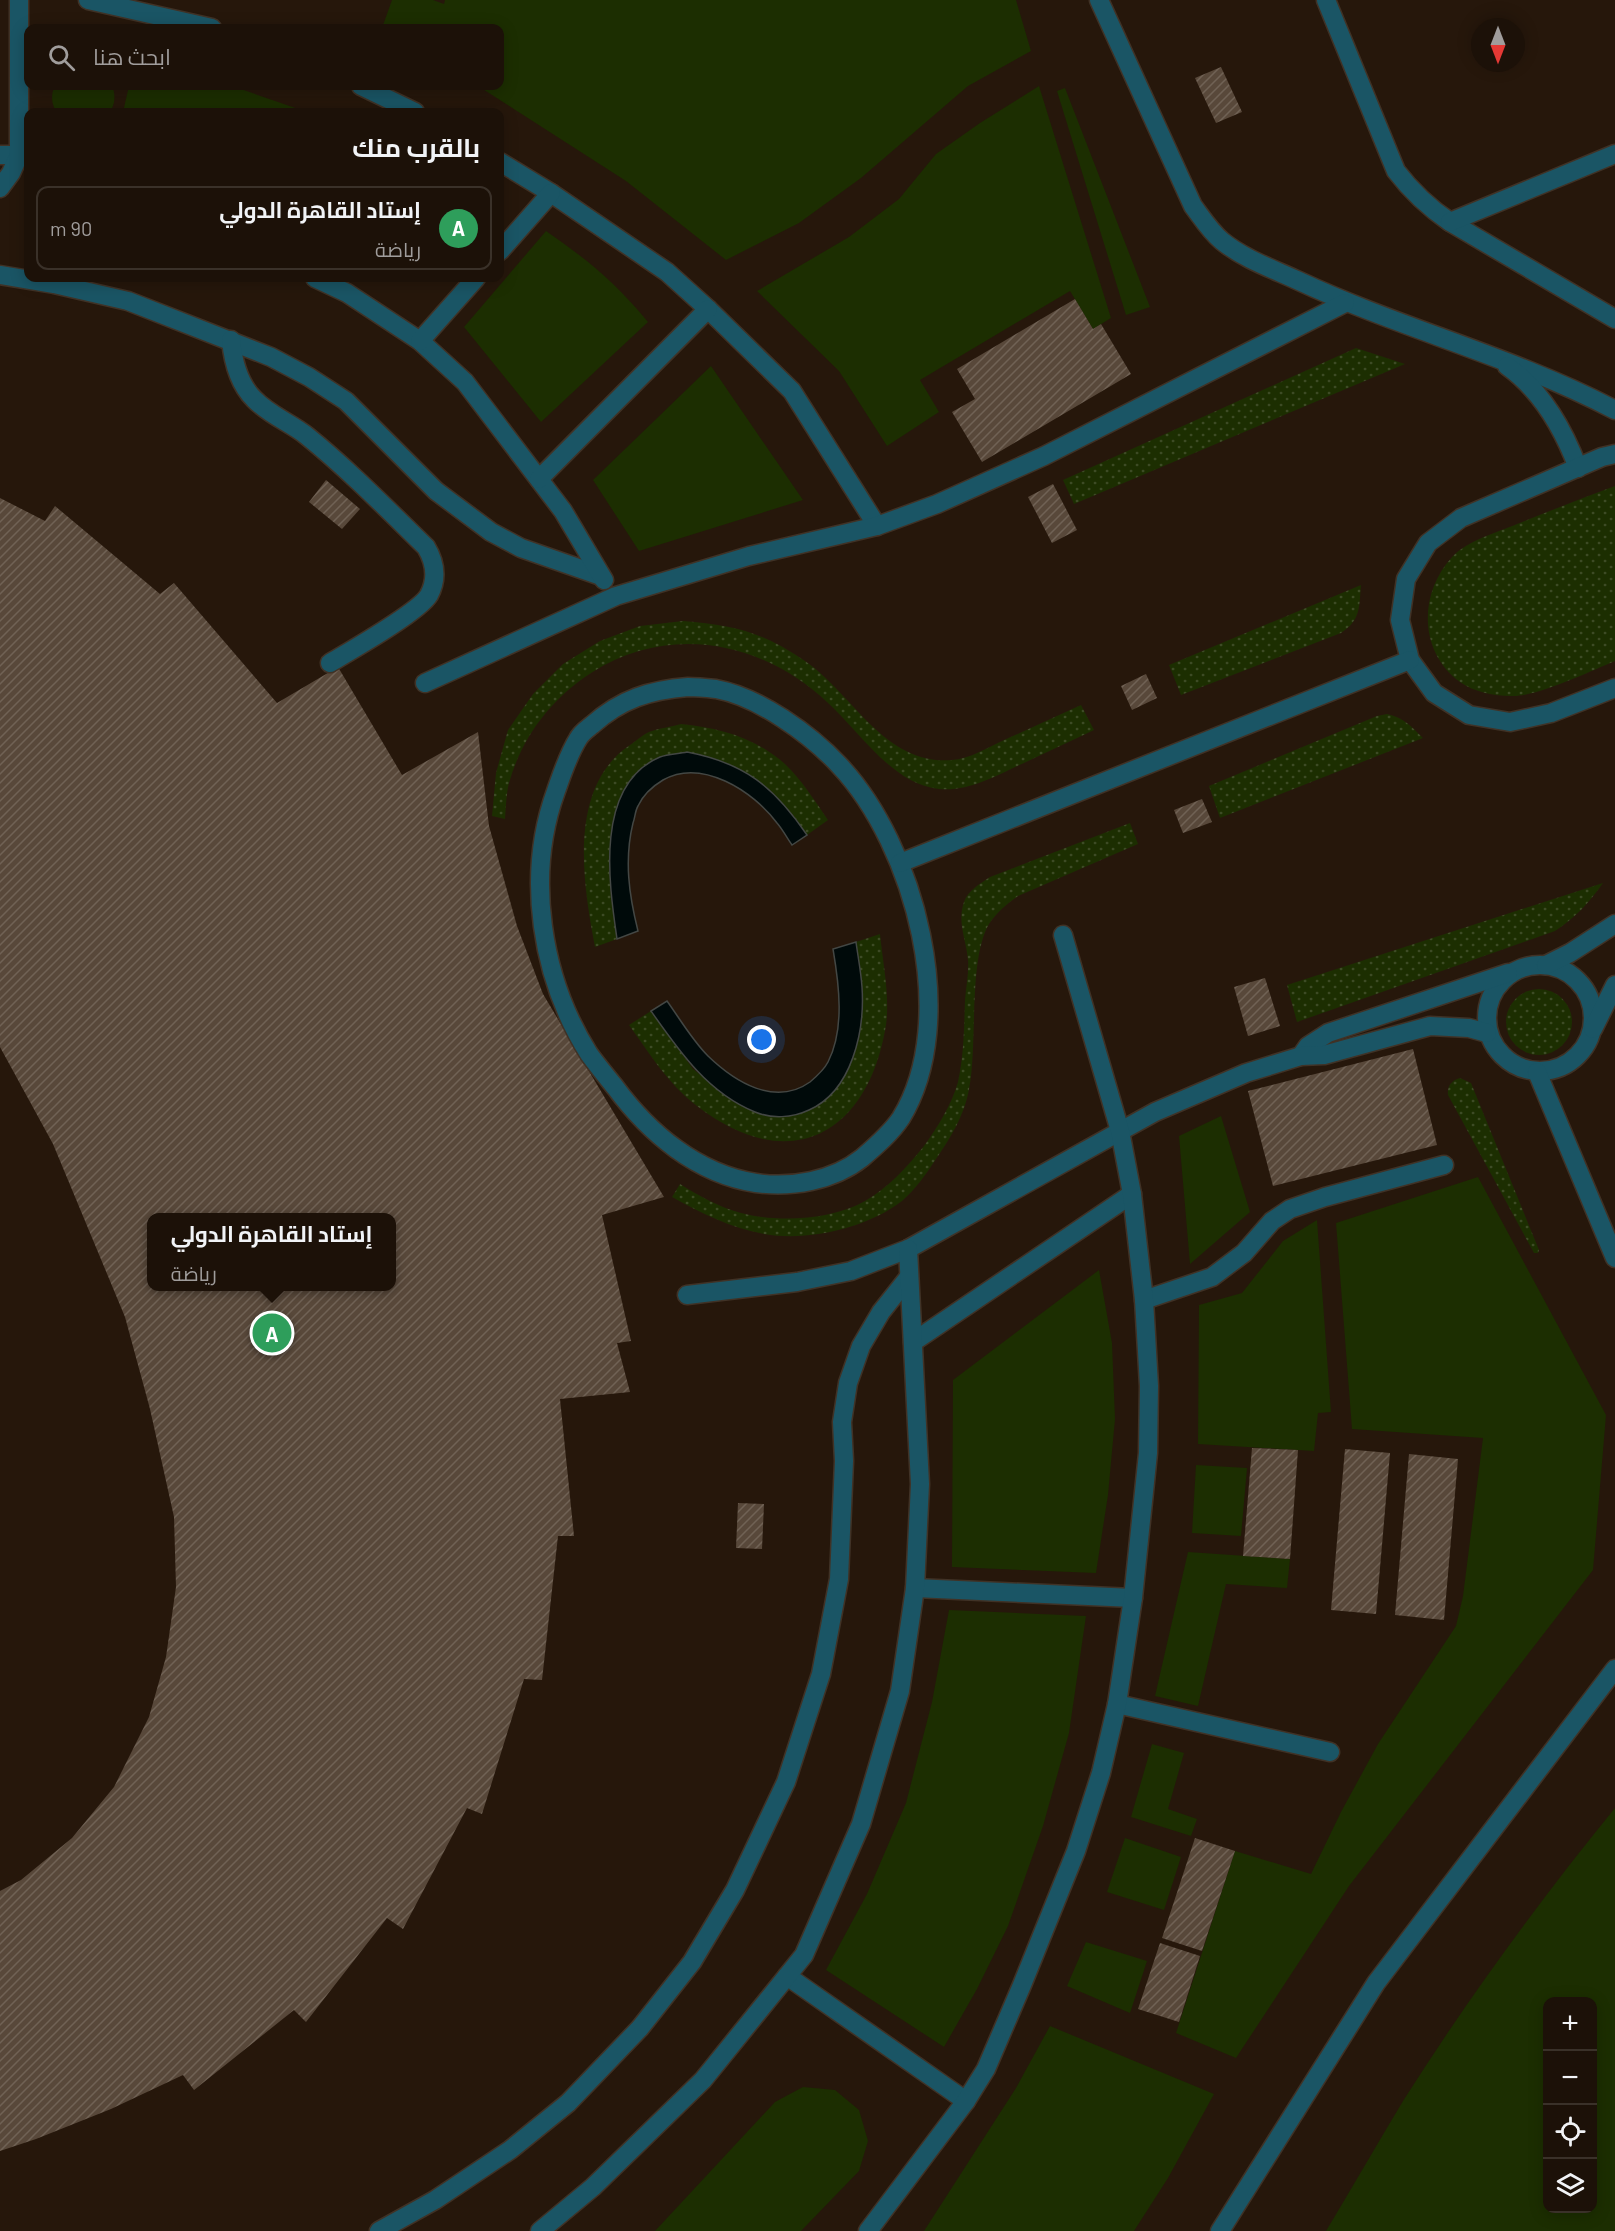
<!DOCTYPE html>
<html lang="ar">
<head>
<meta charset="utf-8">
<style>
  :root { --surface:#1c1108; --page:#291f16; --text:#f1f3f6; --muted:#a09d9c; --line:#3a3129; --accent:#5fd56b }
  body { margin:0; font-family:Barlow,Cairo,sans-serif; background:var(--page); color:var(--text); direction:rtl }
  .controls { position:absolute; right:18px; bottom:18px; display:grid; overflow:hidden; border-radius:12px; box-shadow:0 3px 15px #0003 }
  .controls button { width:54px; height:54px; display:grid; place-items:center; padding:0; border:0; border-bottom:2px solid var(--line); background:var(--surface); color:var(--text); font:30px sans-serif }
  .compass { position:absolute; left:1471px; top:18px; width:54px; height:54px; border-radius:50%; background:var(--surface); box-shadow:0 3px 15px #0003; rotate:180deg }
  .you { position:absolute; left:762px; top:1040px; width:21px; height:21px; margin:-15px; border:4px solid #fff; border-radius:50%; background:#1a73e8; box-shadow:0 0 0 9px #1a73e833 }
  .badge { display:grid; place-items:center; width:39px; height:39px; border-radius:50%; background:var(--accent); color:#fff; font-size:20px; font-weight:700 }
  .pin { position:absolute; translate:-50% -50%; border:3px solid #fff; box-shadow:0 2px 6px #0006 }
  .popup { position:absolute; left:147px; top:1213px; width:249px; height:78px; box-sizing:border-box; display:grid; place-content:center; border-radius:12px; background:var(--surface); filter:drop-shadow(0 2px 4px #0005); font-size:20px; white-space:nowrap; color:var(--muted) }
  .popup b { font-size:22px; color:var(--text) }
  .popup::after { content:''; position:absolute; left:50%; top:100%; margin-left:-12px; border:12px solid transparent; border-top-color:var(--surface) }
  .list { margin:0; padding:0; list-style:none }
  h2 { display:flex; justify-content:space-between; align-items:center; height:78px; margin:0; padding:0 24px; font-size:26px }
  h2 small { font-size:20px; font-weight:400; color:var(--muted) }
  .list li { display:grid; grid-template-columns:39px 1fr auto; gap:18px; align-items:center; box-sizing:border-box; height:84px; margin:0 12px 12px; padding:0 12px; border:2px solid var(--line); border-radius:12px }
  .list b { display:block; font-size:22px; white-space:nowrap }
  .list p { margin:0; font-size:20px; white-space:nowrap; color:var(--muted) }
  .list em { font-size:20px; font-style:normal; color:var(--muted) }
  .icon { flex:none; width:33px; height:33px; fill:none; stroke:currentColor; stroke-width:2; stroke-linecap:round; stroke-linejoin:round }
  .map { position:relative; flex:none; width:1615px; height:2231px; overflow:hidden; direction:ltr }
  .search { position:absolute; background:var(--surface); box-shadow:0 3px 15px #0003; left:24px; top:24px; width:480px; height:66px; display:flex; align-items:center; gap:15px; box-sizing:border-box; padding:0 21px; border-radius:12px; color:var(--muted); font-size:22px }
  .panel { position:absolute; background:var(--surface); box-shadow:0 3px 15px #0003; left:24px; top:108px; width:480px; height:174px; border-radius:12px; direction:rtl }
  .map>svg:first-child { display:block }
  .grass { fill:url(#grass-dots) }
  .green { fill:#1c2e01; fill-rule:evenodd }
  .water { fill:#000a0a; stroke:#434744; stroke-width:1.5 }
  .building { fill:url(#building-hatch); fill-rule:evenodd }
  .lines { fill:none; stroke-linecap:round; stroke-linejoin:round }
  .minor-casing { stroke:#403226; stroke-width:21 }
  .minor { stroke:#1a5565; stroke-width:18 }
</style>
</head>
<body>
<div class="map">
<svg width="1615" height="2231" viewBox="0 0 1615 2231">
  <defs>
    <pattern id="grass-dots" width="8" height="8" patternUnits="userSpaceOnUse" patternTransform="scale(1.5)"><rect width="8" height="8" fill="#1c2e01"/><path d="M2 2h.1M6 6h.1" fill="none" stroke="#3d4b25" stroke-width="1.8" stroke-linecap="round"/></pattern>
    <pattern id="building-hatch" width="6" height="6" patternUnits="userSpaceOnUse" patternTransform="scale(1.5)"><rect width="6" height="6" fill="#58483a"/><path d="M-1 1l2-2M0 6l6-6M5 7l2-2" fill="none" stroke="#706255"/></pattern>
  </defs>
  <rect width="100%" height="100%" fill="#26170b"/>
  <g class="grass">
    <path d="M1356,348L1405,364L1074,504L1063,480Z"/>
    <path d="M1615,486V661C1591,671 1534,698 1511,696C1494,696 1474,692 1460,682C1418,651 1419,593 1452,557C1468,540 1496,533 1517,524C1550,511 1582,498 1615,486Z"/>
    <path d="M1361,585C1359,607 1361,620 1341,633L1181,695L1169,665Z"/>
    <path d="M683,621C731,625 761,631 802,659C852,691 883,766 952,760C969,759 987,748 1002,741C1029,729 1055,717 1081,705L1094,730C1071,741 1047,752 1024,763C997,775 969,792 939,789C892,784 860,732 827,702C762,641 669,623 591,673C551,699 522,737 509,783C506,795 506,808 505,819L492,816L496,773L508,730L533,694L563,664L600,641L640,626Z"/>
    <path d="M1387,714C1403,717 1412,727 1423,738L1220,818L1209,786L1377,716Z"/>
    <path d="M681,724C719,728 755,737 785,764C801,779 815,801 828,820L807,835L793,815L771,791L660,757L612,828L609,862L611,897L617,939L595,947C583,884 567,787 630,745C636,741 642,735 649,732C659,728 671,727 681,724Z"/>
    <path d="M1130,823L1138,844L1018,896C1007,904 997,912 989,924C968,960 978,1044 969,1089C965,1114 950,1139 936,1159C927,1173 915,1190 902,1201C867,1228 808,1242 764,1234C731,1228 701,1213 672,1197L680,1184C699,1196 719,1207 741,1213C777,1223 832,1220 865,1201C888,1188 908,1166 924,1146C937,1128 952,1104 958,1082C964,1055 964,1028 965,1000C966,987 969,973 968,960C966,939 957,922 964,902C968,890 980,884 990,877Z"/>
    <path d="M1603,883C1589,903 1575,918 1555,931L1297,1022L1287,985Z"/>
    <path d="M880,934C883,964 890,996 886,1025C868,1136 789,1177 697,1106C668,1084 650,1054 629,1025L651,1011L693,1069L733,1101L756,1113L777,1117L818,1106L862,988L856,942Z"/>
    <circle cx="1539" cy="1022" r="33"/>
    <path d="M1460,1078L1471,1083L1539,1250L1538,1253H1534L1448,1095C1447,1086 1451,1081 1460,1078Z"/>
  </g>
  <g class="green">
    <path d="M392,0H433L444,4L445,0H1016L1031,51L968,86L861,178L799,223L726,260L626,181L478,86H500V28H382Z"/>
    <path d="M55,86H112C116,95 115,104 110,112H56C52,104 50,95 55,86Z"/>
    <path d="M129,86H232L307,112H123Z"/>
    <path d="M1039,86L1111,318L1093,329L1070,291L920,380L939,412L887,446L839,371L757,291L849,237L899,199L936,154L980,123Z"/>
    <path d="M1065,88L1150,307L1126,315L1057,91Z"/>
    <path d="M546,231C588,260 615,282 648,322L541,422L464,327Z"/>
    <path d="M711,366L803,500L639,551L593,480Z"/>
    <path d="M1221,1116L1250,1212L1190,1264L1179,1136Z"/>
    <path d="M1478,1177L1606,1415L1593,1570L1349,1886L1236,2058L1176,2033L1235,1851L1311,1874L1341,1812L1378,1744L1456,1626L1463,1596L1483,1438L1352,1429L1336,1223Z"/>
    <path d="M1317,1220L1331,1412L1318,1413L1314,1451L1198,1444L1199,1305L1242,1293L1283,1241Z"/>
    <path d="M1099,1270L1112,1343L1115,1419L1108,1495L1096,1573L952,1567L953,1380Z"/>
    <path d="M1196,1465L1247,1468L1241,1536L1192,1533Z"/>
    <path d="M1188,1552L1290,1559L1287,1588L1226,1584L1198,1706L1155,1696Z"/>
    <path d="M949,1610L1086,1616L1069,1733L1043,1826L1008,1926L977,1989L944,2047L826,1970L867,1894L906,1803L932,1702Z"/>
    <path d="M1152,1744L1184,1753L1168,1809L1197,1819L1191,1836L1131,1817Z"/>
    <path d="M1615,1808V2231H1326C1352,2188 1377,2144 1403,2101C1467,2000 1539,1901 1615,1808ZM1548,2002H1592V2208H1548Z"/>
    <path d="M1125,1838L1181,1857L1164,1910L1107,1892Z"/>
    <path d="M1086,1942L1147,1961L1130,2013L1067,1986Z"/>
    <path d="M1050,2026L1214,2094L1168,2178L1134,2231H924L1016,2088Z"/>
    <path d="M803,2087L835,2090L859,2110L868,2141L859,2171L801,2231H655L775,2102Z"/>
  </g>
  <g class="water">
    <path d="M687,752C745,763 774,787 807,835L792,845C787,838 783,830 777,823C753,791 702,758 663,780C653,786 643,795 638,806C635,811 635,818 633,823C624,860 629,895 638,931L617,939C609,884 594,785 660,757C668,754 678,754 687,752Z"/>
    <path d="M856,942C858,957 861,972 862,987C865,1031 852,1091 809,1110C792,1118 772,1119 755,1112C708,1093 679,1051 651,1011L667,1001C680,1019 692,1040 708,1056C735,1082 775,1107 810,1082C817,1076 824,1070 828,1062C845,1029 839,984 833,949Z"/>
  </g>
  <g class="building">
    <path d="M1221,67L1242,112L1216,123L1195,78Z"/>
    <path d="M1075,299L1093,329L1101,324L1131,374L982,462L952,412L975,399L957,369Z"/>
    <path d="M326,480L360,509L342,529L309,502Z"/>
    <path d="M1053,484L1077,530L1052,543L1028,497Z"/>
    <path d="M0,498L45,521L55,506L160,594L174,583L277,703L338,667L402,775L478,732L489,826L517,926L543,994L664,1197L602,1215L631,1341L617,1343L630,1392L560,1399L574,1536H558L542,1680L524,1679L482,1814L467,1808L403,1929L387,1918L306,2022L294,2010L194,2090L183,2075L111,2109L36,2139L0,2151V1891L21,1880L72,1838L114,1787L149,1717L166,1657L176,1587L174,1517L150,1409L125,1317L53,1144L0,1047ZM152,1218H392V1286H152Z"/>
    <path d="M1146,674L1157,698L1132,710L1121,686Z"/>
    <path d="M1202,799L1212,822L1183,833L1174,810Z"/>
    <path d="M1265,978L1280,1026L1248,1036L1234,987Z"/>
    <path d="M1413,1049L1437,1145L1273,1186L1248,1091Z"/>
    <path d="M1252,1448L1298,1450L1290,1559L1243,1556Z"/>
    <path d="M1345,1449L1390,1453L1376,1614L1331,1610Z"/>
    <path d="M1409,1454L1458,1459L1444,1620L1395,1615Z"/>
    <path d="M738,1503L764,1504L762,1549L736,1548Z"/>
    <path d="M1195,1838L1235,1851L1202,1951L1162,1938Z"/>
    <path d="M1160,1943L1200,1956L1179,2022L1138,2009Z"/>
  </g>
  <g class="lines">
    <g class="minor-casing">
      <g id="minor">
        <path d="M88,0L212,28"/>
        <path d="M1099,0L1193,206C1202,218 1210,231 1222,241C1244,259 1273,269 1299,281C1402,329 1514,357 1615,410"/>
        <path d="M1326,0L1396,171C1412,192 1428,207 1450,222L1615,319"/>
        <path d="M361,86L415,112"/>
        <path d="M0,155H28"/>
        <path d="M500,162L551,193L667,272L708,309L792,391L877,526"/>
        <path d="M0,188L11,173L19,155V0"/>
        <path d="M1450,222L1615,154"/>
        <path d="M500,251L551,193"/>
        <path d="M0,275L54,284L128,301L271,357L309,377L346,401L436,491L491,532L521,548L601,576"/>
        <path d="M315,278L347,293L420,341L465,382L563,511L604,580"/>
        <path d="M231,340C233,361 238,383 254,399C269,415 291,423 307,436C349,470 387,509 426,547C435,562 438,578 429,595C419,612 350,651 330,663"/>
        <path d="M420,341L476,278"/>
        <path d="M1507,366C1542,391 1563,428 1578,468"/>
        <path d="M1615,454L1602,457L1461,518L1428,543L1406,579L1400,620L1410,660L1434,693L1469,715L1510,722L1551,713L1615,688"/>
        <path d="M539,479L708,309"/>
        <path d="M425,683L616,596L749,556L877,526L937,504L1044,456L1345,303"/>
        <path d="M688,687C697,687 707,688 716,689C759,697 810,734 839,765C915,845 961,1020 901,1118C891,1133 876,1146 862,1158C833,1181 791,1188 756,1183C697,1174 649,1133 615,1087C606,1076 597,1065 589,1054C541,978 525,876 556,791C562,774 568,755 578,739C581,733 587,729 592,725C621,699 650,690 688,687Z"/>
        <path d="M900,863L1410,660"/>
        <circle cx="1540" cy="1018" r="53"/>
        <path d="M1546,965L1570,953L1615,924"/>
        <path d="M1593,1029L1615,985"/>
        <path d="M1301,1056L1308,1046L1328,1033L1508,973"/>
        <path d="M1537,1072L1615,1258"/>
        <path d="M687,1295L797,1282L851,1271L908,1249L1155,1112L1246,1073L1301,1056L1324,1055L1430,1026L1469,1028L1487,1033"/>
        <path d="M1144,1300L1212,1277L1244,1253L1272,1221L1290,1209L1325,1197L1444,1165"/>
        <path d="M913,1342L1132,1194"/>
        <path d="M915,1588L1133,1598"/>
        <path d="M1117,1704L1330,1752"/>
        <path d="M787,1976L966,2101"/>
        <path d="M379,2231L435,2200L510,2150L568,2103L640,2028L692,1962L735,1890L786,1782L821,1674L839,1579L844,1461L842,1422L848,1383L861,1346L881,1312L908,1278"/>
        <path d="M540,2231L593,2187L703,2080L804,1955L861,1824L900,1691L915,1588L920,1484L908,1249"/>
        <path d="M868,2231L966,2101L986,2069L1022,1985L1076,1851L1101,1773L1117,1704L1133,1598L1148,1453L1149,1386L1144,1300L1132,1194L1120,1131L1063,935"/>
        <path d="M1220,2231L1376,1983L1615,1669"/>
      </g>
    </g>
    <use href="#minor" class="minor"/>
  </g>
</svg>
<div class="controls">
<button>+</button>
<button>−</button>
<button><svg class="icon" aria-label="locate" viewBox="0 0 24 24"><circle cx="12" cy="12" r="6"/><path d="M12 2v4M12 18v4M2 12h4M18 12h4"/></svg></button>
<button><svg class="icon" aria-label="layers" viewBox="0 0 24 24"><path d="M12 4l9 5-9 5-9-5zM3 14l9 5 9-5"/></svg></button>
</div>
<svg class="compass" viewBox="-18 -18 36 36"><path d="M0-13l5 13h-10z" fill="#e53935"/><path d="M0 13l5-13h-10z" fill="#a09d9c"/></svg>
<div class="you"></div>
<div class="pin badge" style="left:272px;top:1333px;background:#2e9e5b">A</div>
<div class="popup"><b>إستاد القاهرة الدولي</b>رياضة</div>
<div class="search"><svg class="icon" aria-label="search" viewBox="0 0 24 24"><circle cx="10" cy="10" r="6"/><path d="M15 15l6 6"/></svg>ابحث هنا</div>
<section class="panel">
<h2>بالقرب منك<small></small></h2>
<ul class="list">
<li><span class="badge" style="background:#2e9e5b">A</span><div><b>إستاد القاهرة الدولي</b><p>رياضة</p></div><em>90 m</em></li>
</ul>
</section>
</div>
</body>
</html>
